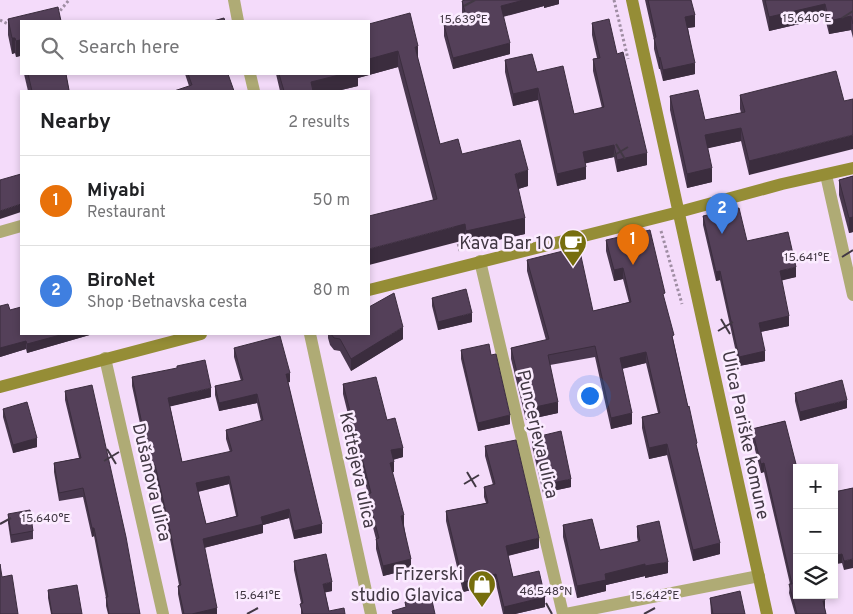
<!DOCTYPE html>
<html lang="en">
<head>
<meta charset="utf-8">
<style>
  :root { --surface:#fff; --page:#f2f2f2; --text:#202124; --muted:#757577; --line:#e0e0e0; --accent:#7c3aed }
  body { margin:0; font-family:Overpass,sans-serif; background:var(--page); color:var(--text) }
  .controls { position:absolute; right:15px; bottom:15px; display:grid; overflow:hidden; border-radius:0px; box-shadow:0 2px 8px #0003 }
  .controls button { width:45px; height:45px; display:grid; place-items:center; padding:0; border:0; border-bottom:1px solid var(--line); background:var(--surface); color:var(--text); font:25px sans-serif }
  .you { position:absolute; left:589px; top:395px; width:18px; height:18px; margin:-12px; border:4px solid #fff; border-radius:50%; background:#1a73e8; box-shadow:0 0 0 8px #1a73e833 }
  .badge { display:grid; place-items:center; width:32px; height:32px; border-radius:50%; background:var(--accent); color:#fff; font-size:16px; font-weight:700 }
  .pin { position:absolute; translate:-50% -41px; filter:drop-shadow(0 1px 2px #0008) }
  .pin::after { content:''; position:absolute; top:26px; width:18px; height:15px; background:inherit; clip-path:polygon(0 0,100% 0,50% 100%) }
  .list { margin:0; padding:0; list-style:none }
  h2 { display:flex; justify-content:space-between; align-items:center; height:65px; margin:0; padding:0 20px; font-size:21px }
  h2 small { font-size:16px; font-weight:400; color:var(--muted) }
  .list li { display:grid; grid-template-columns:32px 1fr auto; gap:15px; align-items:center; box-sizing:border-box; height:90px; padding:0 20px; border-top:1px solid var(--line) }
  .list b { display:block; font-size:19px; white-space:nowrap }
  .list p { margin:0; font-size:16px; white-space:nowrap; color:var(--muted) }
  .list em { font-size:16px; font-style:normal; color:var(--muted) }
  .icon { flex:none; width:28px; height:28px; fill:none; stroke:currentColor; stroke-width:2; stroke-linecap:round; stroke-linejoin:round }
  .map { position:relative; flex:none; width:853px; height:614px; overflow:hidden }
  .search { position:absolute; background:var(--surface); box-shadow:0 2px 8px #0003; left:20px; top:20px; width:350px; height:55px; display:flex; align-items:center; gap:12px; box-sizing:border-box; padding:0 18px; border-radius:0px; color:var(--muted); font-size:19px }
  .panel { position:absolute; background:var(--surface); box-shadow:0 2px 8px #0003; left:20px; top:90px; width:350px; height:245px; border-radius:0px }
  .map>svg:first-child { display:block }
  .lines { fill:none; stroke-linecap:round; stroke-linejoin:round }
  .path { stroke:#9f8da3; stroke-width:3; stroke-dasharray:2.5 2.5; stroke-linecap:butt }
  .street { stroke:#afab75; stroke-width:12 }
  .secondary { stroke:#958d36; stroke-width:12 }
  .wall { fill:#48374d; fill-rule:evenodd }
  .shaded-wall { fill:#3b2d3e }
  .building { fill:#544059; stroke:#3b2d3e; fill-rule:evenodd }
  .ticks { fill:none; stroke:#423844; stroke-width:2 }
  .labels { text-anchor:middle; stroke-width:5; stroke-linejoin:round; paint-order:stroke }
  .poi-label { font-size:18px; fill:#423844; stroke:#fbecff; text-anchor:end }
  .street-label { font-size:18px; fill:#423844; stroke:#fbecff }
  .ticks-label { font-size:12px; text-anchor:middle; fill:#423844; stroke:#fbecff; stroke-width:5; stroke-linejoin:round; paint-order:stroke }
</style>
</head>
<body>
<div class="map">
<svg width="853" height="614" viewBox="0 0 853 614">
  <rect width="100%" height="100%" fill="#f4dbfa"/>
  <g class="lines">
    <g class="path">
      <path d="M614,0L628,59"/>
      <path d="M56,13L59,12L69,0"/>
      <path d="M0,20L8,24L11,23"/>
      <path d="M661,231L682,304"/>
      <path d="M457,239L460,251"/>
    </g>
    <g class="street">
      <path d="M234,0L238,21"/>
      <path d="M250,74L254,91"/>
      <path d="M826,175L853,295"/>
      <path d="M0,232L21,226"/>
      <path d="M480,261L563,614"/>
      <path d="M310,334L371,614"/>
      <path d="M105,358L163,614"/>
      <path d="M566,614L759,576"/>
    </g>
    <g class="secondary">
      <path d="M632,0L767,614"/>
      <path d="M369,290L679,212L782,184L853,168"/>
      <path d="M0,387L201,334"/>
    </g>
  </g>
  <g class="wall">
    <path d="M465,0H559V4L544,8V6L503,17L510,54L453,69L444,36V25L464,20L462,12V1Z"/>
    <path d="M645,0H691L695,27L688,28L695,74L663,81L660,69H659L654,49V40Z"/>
    <path d="M762,0H853V38L851,30L829,34L825,18L769,31Z"/>
    <path d="M8,19L21,21V62L20,56L16,57L15,53L12,54L8,35Z"/>
    <path d="M592,23L617,54L647,165L617,172L614,157L585,163L586,179L557,186L538,100L513,106L505,72V60L537,72L574,114L602,108L593,71V59L597,58L592,35Z"/>
    <path d="M369,24L418,60L440,144L462,154L528,186L518,189L525,234L466,247L465,240L433,200L398,67L358,78V86L337,91H280L276,74H369Z"/>
    <path d="M24,74H66L69,91H28Z"/>
    <path d="M185,74H229L189,86Z"/>
    <path d="M740,95L844,101L749,175L741,141L707,148L712,182L687,188L670,110V96L705,120L741,113L740,109Z"/>
    <path d="M853,176V232L849,233L839,195V180Z"/>
    <path d="M703,216L747,241L796,277L781,280L789,326L761,332L765,361L739,366L720,280L716,281L703,225Z"/>
    <path d="M606,240L665,302L720,554L693,561L667,455L649,459L642,428V417L658,413L646,363L622,369L632,424L611,429L595,357L550,365L558,413L526,420L511,359V348L546,340L527,271V260L593,311L629,302L623,279L614,281L606,251Z"/>
    <path d="M432,298L472,322L438,330L432,306Z"/>
    <path d="M0,306L10,310L93,334L27,353L26,349L0,357Z"/>
    <path d="M328,334H369L403,339L351,371L340,351L334,350L330,345L328,338Z"/>
    <path d="M234,348L290,382H288L322,533L294,539L289,518L263,525V533L204,548L217,614H182L178,594V586L179,585L170,539L155,474L151,475L132,386V377L211,397L170,406L182,462L230,452L226,439V430L261,421L257,403L219,411L215,395V386L241,381L234,357ZM229,484L236,516L206,524L198,492Z"/>
    <path d="M461,350L491,355L510,424L478,431L461,359Z"/>
    <path d="M343,384L387,420L403,457L393,460L394,472H392L404,525L411,569L383,576L376,549V539L367,504V494H368L343,394Z"/>
    <path d="M65,391L140,614H108L106,606V598L94,536L92,537L83,497L59,501L54,472V463L79,458L65,400Z"/>
    <path d="M795,393L847,408L800,421L795,401Z"/>
    <path d="M3,409L37,447L13,453L3,417Z"/>
    <path d="M785,421L797,595L825,609L826,614H795L789,593L790,584L764,472L761,473L752,438V429Z"/>
    <path d="M532,438L571,487L543,493L532,446Z"/>
    <path d="M485,446L539,548L508,556L513,577L545,607L515,614H503L496,584L463,592L446,521V511L486,503L484,497V487L493,485L485,456Z"/>
    <path d="M853,488L844,570L842,563L834,564V492Z"/>
    <path d="M8,514L33,531V539L11,543L8,523Z"/>
    <path d="M563,525L600,550L638,542L637,537V526L668,573L645,578V576L606,585V591L577,598L563,537Z"/>
    <path d="M294,561L332,591L325,592L329,611L345,614H301V603L294,570Z"/>
    <path d="M48,590L82,614H51L48,598Z"/>
    <path d="M710,598L745,614H711Z"/>
  </g>
  <g class="shaded-wall">
    <path d="M524,0H544V6L501,17V6Z"/>
    <path d="M544,0H559V4L544,8Z"/>
    <path d="M825,4V18L769,31V17Z"/>
    <path d="M695,15V27L685,28V17Z"/>
    <path d="M851,16V30L829,34V21Z"/>
    <path d="M12,38H15V53L12,54Z"/>
    <path d="M20,40V56L16,57V41Z"/>
    <path d="M510,43V54L453,69V58Z"/>
    <path d="M418,46V62L415,47Z"/>
    <path d="M398,51V67L358,78V86L337,91H311V82L343,74H369V59Z"/>
    <path d="M660,57V69H659V58Z"/>
    <path d="M695,63V74L663,81V70Z"/>
    <path d="M538,88V100L513,106V94Z"/>
    <path d="M741,128V141L705,149V135Z"/>
    <path d="M853,135V149L749,175V161Z"/>
    <path d="M614,145V157L583,164V152Z"/>
    <path d="M647,153V165L617,172V160Z"/>
    <path d="M586,167V179L557,186V174Z"/>
    <path d="M712,168V182L687,188V174Z"/>
    <path d="M528,170V186L515,190V174Z"/>
    <path d="M21,204V212L0,219V211Z"/>
    <path d="M853,217V232L849,233V218Z"/>
    <path d="M525,218V234L466,247V231Z"/>
    <path d="M465,224V240L369,265V249Z"/>
    <path d="M796,267V277L780,281V271Z"/>
    <path d="M623,268V279L614,281V270Z"/>
    <path d="M720,271V280L716,281V272Z"/>
    <path d="M472,313V322L438,330V322Z"/>
    <path d="M789,316V326L759,332V323Z"/>
    <path d="M403,327V339L351,371V359Z"/>
    <path d="M64,334H93L27,353V344Z"/>
    <path d="M26,341V349L0,357V348Z"/>
    <path d="M765,351V361L739,366V357Z"/>
    <path d="M646,352V363L620,369V358Z"/>
    <path d="M290,373V382L286,383V374Z"/>
    <path d="M211,388V397L168,407V398Z"/>
    <path d="M257,394V403L219,411V403Z"/>
    <path d="M847,400V408L800,421V412Z"/>
    <path d="M558,402V413L526,420V409Z"/>
    <path d="M632,413V424L611,429V418Z"/>
    <path d="M510,415V424L478,431V423Z"/>
    <path d="M37,438V447L13,453V445Z"/>
    <path d="M667,444V455L649,459V448Z"/>
    <path d="M403,448V457L391,460V450Z"/>
    <path d="M394,462V472L390,473V463Z"/>
    <path d="M764,463V472L761,473V464Z"/>
    <path d="M155,465V474L151,475V466Z"/>
    <path d="M229,476V484L196,492V483Z"/>
    <path d="M571,479V487L543,493V485Z"/>
    <path d="M289,509V518L263,525V533L203,548V539L261,517Z"/>
    <path d="M404,515V525L401,526V516Z"/>
    <path d="M322,524V533L294,539V531Z"/>
    <path d="M92,528H94V536L92,537Z"/>
    <path d="M539,538V548L506,556V546Z"/>
    <path d="M720,543V554L693,561V550Z"/>
    <path d="M842,554V563L834,564V556Z"/>
    <path d="M411,559V569L383,576V566Z"/>
    <path d="M853,559V568L844,570V561Z"/>
    <path d="M668,562V573L645,578V566Z"/>
    <path d="M645,564V576L606,585V591L577,598V586L605,574Z"/>
    <path d="M496,574V584L463,592V582Z"/>
    <path d="M332,582V591L323,593V584Z"/>
    <path d="M545,597V607L515,614H504V607Z"/>
    <path d="M825,600V609H823V601Z"/>
    <path d="M217,608V614H192Z"/>
  </g>
  <g class="building">
    <path d="M465,0H524L501,6L510,43L453,58L444,25L467,19L462,1Z"/>
    <path d="M648,0H691L695,15L685,17L695,63L663,70L660,57L659,58L654,38L656,37Z"/>
    <path d="M765,0H853V24L851,16L829,21L825,4L769,17Z"/>
    <path d="M58,7L61,21H21V46L20,40L16,41L15,38H12L8,19Z"/>
    <path d="M410,13L418,46L415,47L440,144L458,139L462,154L520,140L528,170L515,174L525,218L466,231L465,224L369,249V216L437,199L398,51L369,59V24Z"/>
    <path d="M224,18L225,21H213Z"/>
    <path d="M609,19L617,54L623,52L647,153L617,160L614,145L583,152L586,167L557,174L538,88L513,94L505,60L532,54L537,72L563,66L574,114L604,107L593,59L600,58L592,23Z"/>
    <path d="M836,71L844,101L853,99V135L749,161L741,128L705,135L712,168L687,174L670,96L698,90L705,120L745,112L740,95Z"/>
    <path d="M28,74H66L69,90L66,91H32Z"/>
    <path d="M188,74H228L234,91H174L192,85Z"/>
    <path d="M279,74H343L311,82L313,91H284Z"/>
    <path d="M21,174V204L0,211V180Z"/>
    <path d="M853,176V217L849,218L839,180Z"/>
    <path d="M739,208L747,241L788,232L796,267L780,271L789,316L759,323L765,351L739,357L720,271L716,272L703,216Z"/>
    <path d="M650,230L665,293L663,294L674,335L672,336L688,407L689,406L697,443L696,444L720,543L693,550L667,444L649,448L642,417L660,413L646,352L620,358L632,413L611,418L595,346L548,355L558,402L526,409L511,348L549,339L527,260L579,247L593,311L631,302L623,268L614,270L606,240Z"/>
    <path d="M466,289L472,313L438,322L432,298Z"/>
    <path d="M394,293L403,327L351,359L340,339L334,338L331,334H369V307Z"/>
    <path d="M8,304L10,310L21,307V334H64L27,344L26,341L0,348V306Z"/>
    <path d="M280,336L290,373L286,374L322,524L294,531L289,509L261,517L263,524L203,539L217,608L192,614H184L178,586L181,585L170,530L155,465L151,466L132,377L177,368V366L205,360L211,388L168,398L182,462L232,451L226,430L263,420L257,394L219,403L215,386L243,380L234,348ZM229,476L238,516L206,524L196,483Z"/>
    <path d="M489,344L491,355L496,354L510,415L478,423L461,350Z"/>
    <path d="M376,377L387,420L395,418L403,448L391,450L394,462L390,463L404,515L401,516L411,559L383,566L376,539L379,538L367,494L371,493L343,384Z"/>
    <path d="M842,380L847,400L800,412L795,393Z"/>
    <path d="M92,385L126,537L140,614H109L106,597H108L94,528H92L83,488L59,493L54,463L81,458L65,391Z"/>
    <path d="M27,402L37,438L13,445L3,409Z"/>
    <path d="M785,421L797,468V595H824L825,600L823,601L826,614H797L789,584H792L764,463L761,464L752,429Z"/>
    <path d="M561,431L571,479L543,485L532,438Z"/>
    <path d="M516,440L539,538L506,546L513,577L539,571L545,597L504,607L496,574L463,582L446,511L488,503L484,487L495,484L485,446Z"/>
    <path d="M853,488V559L844,561L842,554L834,556V492Z"/>
    <path d="M30,510L33,531L11,535L8,514Z"/>
    <path d="M592,519L600,550L640,541L637,526L659,521L668,562L645,566V564L605,574L606,580L577,586L563,525Z"/>
    <path d="M326,554L332,582L323,584L329,611L344,608L345,614H303L300,604L303,603L294,561Z"/>
    <path d="M0,564L2,577L12,575L18,614H0Z"/>
    <path d="M77,585L82,614H52L48,590Z"/>
    <path d="M740,591L745,614H713L710,598Z"/>
    <path d="M431,596L435,614H393L392,611L406,607L405,602Z"/>
  </g>
  <path class="ticks" d="M464,6L475,0M842,18L853,11M616,144L625,159M613,156L628,147M842,257L853,250M721,319L730,334M718,331L733,322M107,449L116,464M104,461L119,452M467,472L476,487M464,484L479,475M0,524L11,518M546,603L552,614M247,614L258,608M644,614L655,608"/>
  <defs>
    <g id="cafe-pin" transform="scale(1.4375)"><path d="M0 17L-7.5 6A9.5 9.5 0 1 1 7.5 6Z" fill="#766e0d" stroke="#fbecff"/><path d="M-5.5-4.5H6V0H3Q3 3.5 0 3.5H-2.5Q-5.5 3.5-5.5 0ZM3-3.2v2h1.7v-2ZM-6 4.5H4V6H-6Z" fill="#fff"/></g>
    <g id="shop-pin" transform="scale(1.4375)"><path d="M0 17L-7.5 6A9.5 9.5 0 1 1 7.5 6Z" fill="#766e0d" stroke="#fbecff"/><path d="M-5-2.5h2.3a2.7 3.5 0 0 1 5.4 0H5L5.5 6h-11ZM-1.5-2.5h3a1.5 2.3 0 0 0-3 0Z" fill="#fff"/></g>
  </defs>
  <g fill-rule="evenodd">
    <use href="#cafe-pin" x="573" y="243"/>
    <use href="#shop-pin" x="482" y="584"/>
  </g>
  <g class="labels">
    <g class="poi-label">
      <text x="554" y="249">Kava Bar 10</text>
      <text x="463" y="580">Frizerski<tspan x="463" dy="21">studio Glavica</tspan></text>
    </g>
    <g class="street-label">
      <text transform="translate(538 434) rotate(77)" y="6">Puncerjeva ulica</text>
      <text transform="translate(746 435) rotate(78)" y="6">Ulica Pariške komune</text>
      <text transform="translate(358 470) rotate(78)" y="6">Kettejeva ulica</text>
      <text transform="translate(152 482) rotate(77)" y="6">Dušanova ulica</text>
    </g>
  </g>
  <g class="ticks-label">
    <text x="807" y="22">15.640°E</text>
    <text x="464" y="23">15.639°E</text>
    <text x="807" y="261">15.641°E</text>
    <text x="46" y="522">15.640°E</text>
    <text x="546" y="595">46.548°N</text>
    <text x="258" y="599">15.641°E</text>
    <text x="655" y="599">15.642°E</text>
  </g>
</svg>
<div class="controls">
<button>+</button>
<button>−</button>
<button><svg class="icon" aria-label="layers" viewBox="0 0 24 24"><path d="M12 4l9 5-9 5-9-5zM3 14l9 5 9-5"/></svg></button>
</div>
<div class="you"></div>
<div class="pin badge" style="left:633px;top:265px;background:#e8710a">1</div>
<div class="pin badge" style="left:722px;top:234px;background:#3f7fe0">2</div>
<div class="search"><svg class="icon" aria-label="search" viewBox="0 0 24 24"><circle cx="10" cy="10" r="6"/><path d="M15 15l6 6"/></svg>Search here</div>
<section class="panel">
<h2>Nearby<small>2 results</small></h2>
<ul class="list">
<li><span class="badge" style="background:#e8710a">1</span><div><b>Miyabi</b><p>Restaurant</p></div><em>50 m</em></li>
<li><span class="badge" style="background:#3f7fe0">2</span><div><b>BiroNet</b><p>Shop · Betnavska cesta</p></div><em>80 m</em></li>
</ul>
</section>
</div>
</body>
</html>
